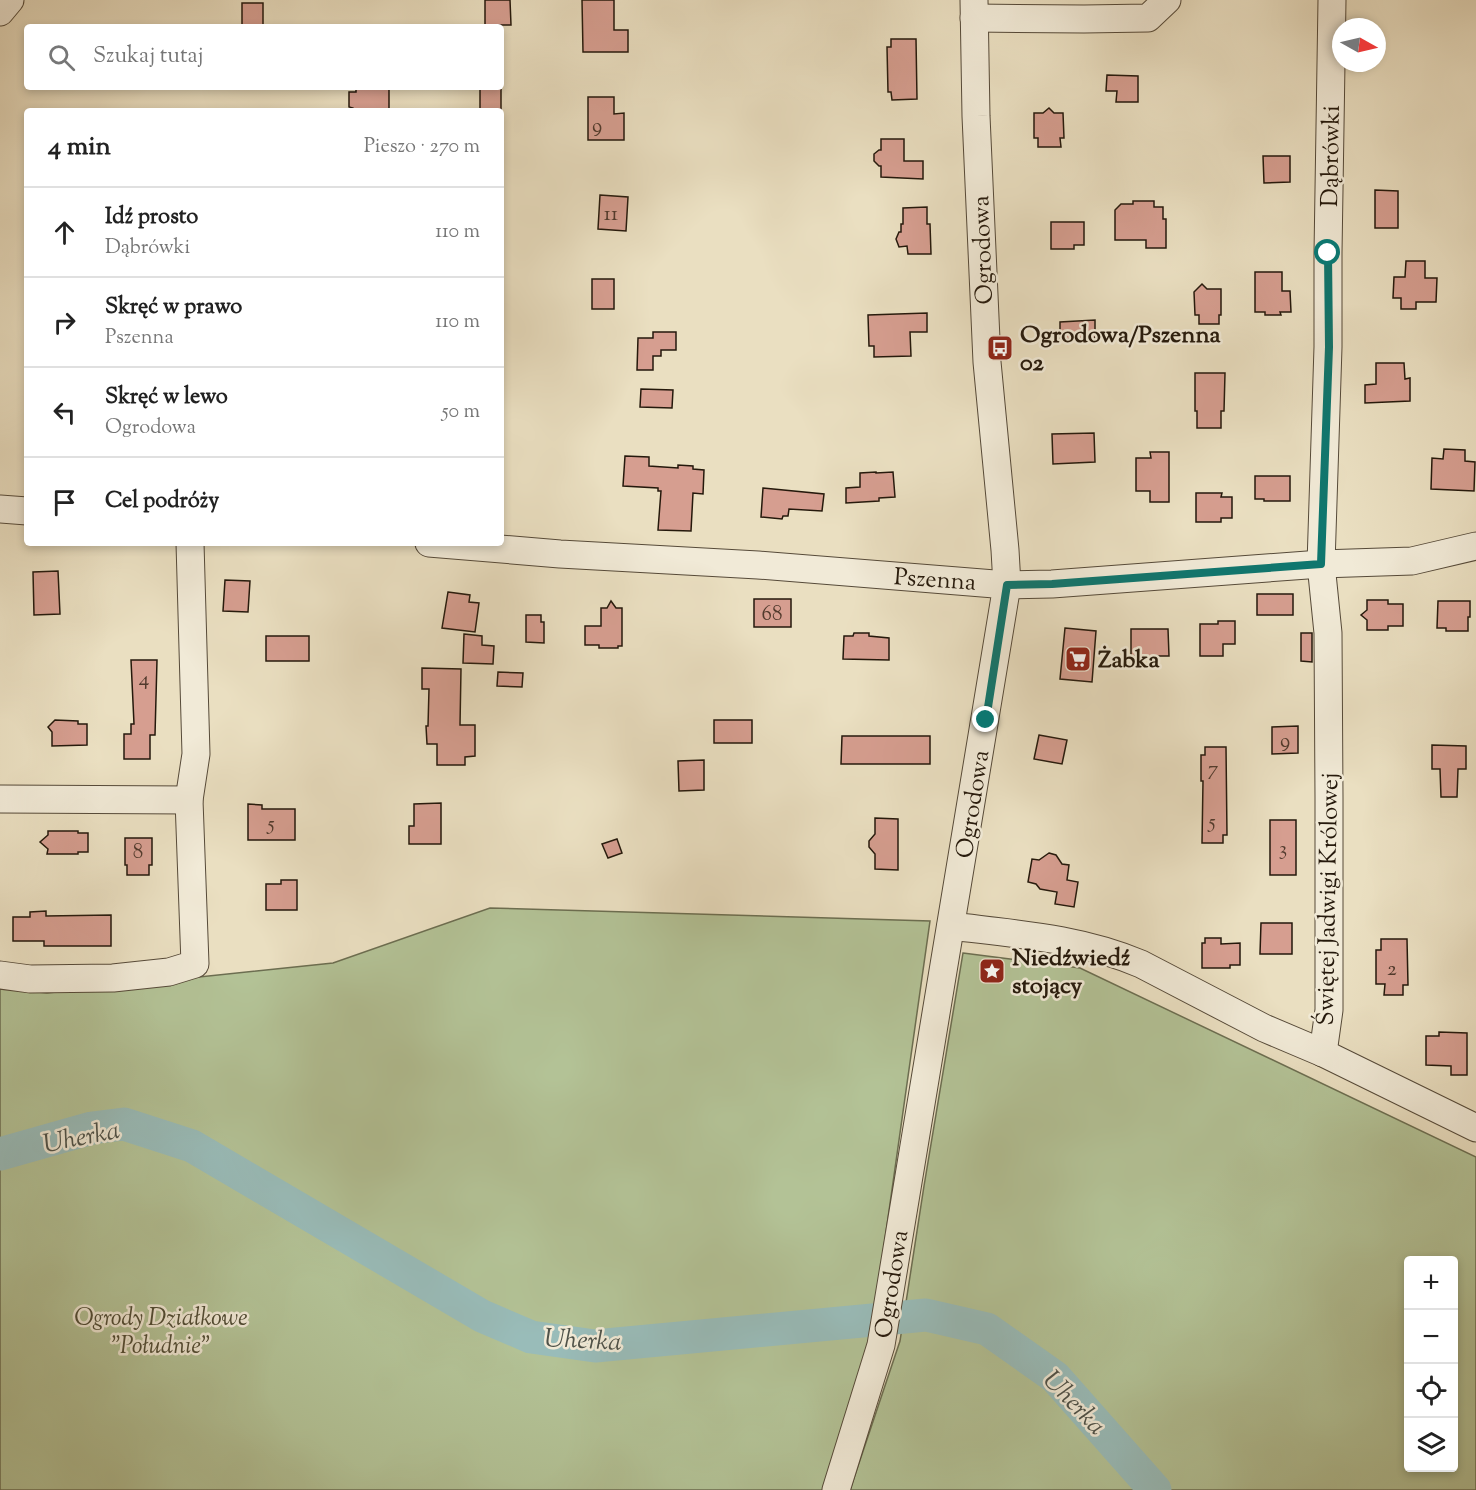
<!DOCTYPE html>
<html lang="pl">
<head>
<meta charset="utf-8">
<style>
  :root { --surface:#fff; --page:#f6f6f6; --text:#222; --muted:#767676; --line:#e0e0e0 }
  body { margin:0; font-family:"Sorts Mill Goudy",serif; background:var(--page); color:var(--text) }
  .controls { position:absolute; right:18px; bottom:18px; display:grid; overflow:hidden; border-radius:6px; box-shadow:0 3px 9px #0003 }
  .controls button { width:54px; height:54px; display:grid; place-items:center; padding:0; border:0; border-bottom:2px solid var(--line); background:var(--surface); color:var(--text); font:30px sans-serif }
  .compass { position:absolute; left:1332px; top:18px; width:54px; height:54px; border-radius:50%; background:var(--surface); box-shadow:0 3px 9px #0003; rotate:98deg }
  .stop { position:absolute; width:18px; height:18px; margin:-14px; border:4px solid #0f766e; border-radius:50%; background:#fff }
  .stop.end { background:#0f766e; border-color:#fff; box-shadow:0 2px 6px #0008 }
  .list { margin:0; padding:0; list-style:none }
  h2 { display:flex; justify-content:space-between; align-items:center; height:78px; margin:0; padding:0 24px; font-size:26px }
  h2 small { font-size:20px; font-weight:400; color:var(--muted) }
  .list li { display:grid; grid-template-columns:39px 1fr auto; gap:18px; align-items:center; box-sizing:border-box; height:90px; padding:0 24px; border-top:2px solid var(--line) }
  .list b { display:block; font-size:22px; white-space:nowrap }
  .list p { margin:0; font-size:20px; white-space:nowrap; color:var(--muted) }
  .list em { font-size:20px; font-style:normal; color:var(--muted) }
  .icon { flex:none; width:33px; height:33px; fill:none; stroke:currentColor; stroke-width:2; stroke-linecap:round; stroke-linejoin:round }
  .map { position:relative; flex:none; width:1476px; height:1490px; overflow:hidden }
  .search { position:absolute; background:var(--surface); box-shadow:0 3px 9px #0003; left:24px; top:24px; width:480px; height:66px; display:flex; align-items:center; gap:15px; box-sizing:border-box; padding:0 21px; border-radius:6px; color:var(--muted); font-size:22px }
  .panel { position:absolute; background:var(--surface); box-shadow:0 3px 9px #0003; left:24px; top:108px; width:480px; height:438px; border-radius:6px }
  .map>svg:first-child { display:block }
  .green { fill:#b3c296; stroke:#6c6e51; stroke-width:1.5; fill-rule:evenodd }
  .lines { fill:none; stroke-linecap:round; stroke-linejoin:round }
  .river { stroke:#99bcb9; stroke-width:33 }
  .building { fill:#d69e90; stroke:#25190c; stroke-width:1.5 }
  .minor-casing { stroke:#564a39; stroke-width:29 }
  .minor { stroke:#f1ead7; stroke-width:27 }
  .route { stroke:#0f766e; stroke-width:8 }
  .labels { text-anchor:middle; stroke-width:5; stroke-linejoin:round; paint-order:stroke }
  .number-label { font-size:21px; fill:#513a2d }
  .street-label { font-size:24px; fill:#25190c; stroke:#f1ead7 }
  .poi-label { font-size:24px; font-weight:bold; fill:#25190c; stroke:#f1ead7; text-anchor:start }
  .park-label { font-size:24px; font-style:italic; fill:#504c35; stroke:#f1ead7 }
  .water-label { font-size:26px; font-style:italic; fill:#4e5249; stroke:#f1ead7 }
</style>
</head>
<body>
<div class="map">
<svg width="1476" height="1490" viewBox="0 0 1476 1490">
  <rect width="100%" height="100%" fill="#eadfc1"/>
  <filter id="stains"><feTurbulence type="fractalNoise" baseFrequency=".00333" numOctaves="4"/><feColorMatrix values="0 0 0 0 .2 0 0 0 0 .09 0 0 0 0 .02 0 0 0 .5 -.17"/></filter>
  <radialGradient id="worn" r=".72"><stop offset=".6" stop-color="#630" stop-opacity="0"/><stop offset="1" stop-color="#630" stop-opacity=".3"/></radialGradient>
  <g class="green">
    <path d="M490,908L930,921L872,1331L823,1490H0V988L47,993L333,963Z"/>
    <path d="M963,953L1080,968L1476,1157V1490H850L900,1341L924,1186ZM1408,1260H1454V1468H1408Z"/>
  </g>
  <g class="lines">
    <path class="river" d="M0,1154L92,1128L124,1124L192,1146L482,1316L531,1337L595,1346L926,1315L987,1329L1055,1377L1155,1490"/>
  </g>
  <g class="building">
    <path d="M485,0H510L511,25H485Z"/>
    <path d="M582,0H614V30H628V52H583Z"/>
    <rect x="242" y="3" width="21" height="24"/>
    <path d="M891,39H916L917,99L892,100L891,92H888L887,47H891Z"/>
    <path d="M1107,75L1138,76V102H1116L1117,91H1106Z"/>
    <path d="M356,87H389V111H353V108L349,107V92H356Z"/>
    <rect x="480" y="87" width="21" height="24"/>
    <path d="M588,97H614V114L624,113V140H588Z"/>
    <path d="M1049,108L1054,113H1063L1064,138H1060L1061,147H1038V138H1034V113H1043Z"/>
    <path d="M881,139H904V161H923V179L881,177V166H879L874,161V154L879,150H881Z"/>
    <path d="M1263,156H1290V182L1264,183Z"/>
    <path d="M1375,190L1398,191V228H1375Z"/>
    <path d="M600,195L628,197L626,231L598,229Z"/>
    <path d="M1133,201H1154V207H1163V219H1166V248H1146V240H1115V210L1121,204H1133Z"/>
    <path d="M927,207V224H930L931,254H908L907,246L899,247L896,239L899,232H901V224H903V208Z"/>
    <path d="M1051,222H1084V245H1074V249H1051Z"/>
    <path d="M1406,261H1425V278H1437L1436,302H1416V309H1401V298H1393L1394,277H1405Z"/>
    <path d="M1255,272H1282V291H1290L1291,312H1280L1281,315H1265V312H1255Z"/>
    <rect x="592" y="279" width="22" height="30"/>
    <path d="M1202,284L1207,289H1221V315H1219V324H1199V315H1195L1194,292Z"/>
    <path d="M927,313V332H910L911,356L874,357V346H869L868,315Z"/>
    <path d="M1095,320V338L1060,339V322Z"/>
    <path d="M653,332H676V350H661V356H653V370H637L638,338H653Z"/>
    <path d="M1376,363H1404L1405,379L1410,378V401L1365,403V385L1376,384Z"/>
    <path d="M1195,373H1225L1224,411H1221V428H1197V411H1195Z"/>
    <path d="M641,389L673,390L672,408L640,407Z"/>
    <path d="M1094,433L1095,462L1053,464L1052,434Z"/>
    <path d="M1444,449L1465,450V461L1475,462L1474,491L1431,489L1432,458L1443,459Z"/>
    <path d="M1150,452H1169V502H1150V491H1136V458H1151Z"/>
    <path d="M625,456L649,457V466L678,468V465L693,466V469L704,470L703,494L693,493L691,531L658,530L661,491H658V488L623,486Z"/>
    <path d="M876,472V473L893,472L895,497L879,498V501L846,503V488L860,487V473Z"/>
    <path d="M1255,476H1290V501H1264V499H1255Z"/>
    <path d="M763,488L824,494L822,511L789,509L788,516H783L782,519L761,517Z"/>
    <path d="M1196,493H1222L1221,497H1232V518H1221V522H1196Z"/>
    <path d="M58,571L60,614L34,615L33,572Z"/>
    <path d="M225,580L250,581L248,612L223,611Z"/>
    <path d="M448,592L470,595L469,602L479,603L475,632L442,628Z"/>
    <rect x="1257" y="594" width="36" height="21"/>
    <rect x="754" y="599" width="37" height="28"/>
    <path d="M1367,600H1388V604H1403V626H1388V630H1367V620L1361,615L1367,610Z"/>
    <path d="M611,601L616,608H622V646H618V648H599V645H585V626H601V608H607Z"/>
    <path d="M1438,601H1470V617H1468V631H1446V628H1437Z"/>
    <path d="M526,615H541V622H544V643L526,642Z"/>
    <path d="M1218,621H1235V644H1223V656H1200V624H1218Z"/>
    <path d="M1065,628L1096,631L1092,682L1060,679Z"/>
    <path d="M1131,629H1168L1169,656H1131Z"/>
    <path d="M854,633H869V636L889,638V660L843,659L844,636H853Z"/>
    <path d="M1301,633H1312V662L1301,661Z"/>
    <path d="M464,634L482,636V645L494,646L493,664L463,663Z"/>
    <rect x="266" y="636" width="43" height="25"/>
    <path d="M131,660H157L155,735H150V759H124V734H131V724H134Z"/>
    <path d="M422,668L461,669L460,725H475V756L465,757V765H437V744H427L426,726H428L429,689H422Z"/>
    <path d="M498,672L523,673L522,687L497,686Z"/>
    <path d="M55,720L78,721V724H87V745L52,746V732L48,727Z"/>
    <rect x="714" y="720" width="38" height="23"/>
    <path d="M1298,726V753L1272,754V727Z"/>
    <path d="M1039,735L1067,740L1062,764L1034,759Z"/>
    <path d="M842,736H930V764H841Z"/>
    <path d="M1432,745L1466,746V769H1458L1457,797H1441L1440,769H1432Z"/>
    <path d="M1205,747H1226L1227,835H1223V843H1202L1203,781H1201V755H1205Z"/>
    <path d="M704,760V790L679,791L678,761Z"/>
    <path d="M441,803V844H409V826H414V804Z"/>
    <path d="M248,804L262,805V809H295V840H248Z"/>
    <path d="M875,818L898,819V870L875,869V854L869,847V841L875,834Z"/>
    <rect x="1270" y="820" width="26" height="55"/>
    <path d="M48,831H78V833H88V852H78V854H47L48,849L40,842L48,835Z"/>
    <path d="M125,838H152V865H149V875H127V865H125Z"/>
    <path d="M617,839L622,853L608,858L602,844Z"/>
    <path d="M1049,853L1056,855L1062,864L1069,865L1067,880L1078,882L1074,907L1055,904L1057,892L1040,889L1036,884L1028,882L1032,859L1039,860Z"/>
    <path d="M281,880H297V910H266V884H281Z"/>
    <path d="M46,911V916L111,915V946H44V941H13V917H30V912Z"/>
    <path d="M1261,923H1292V954H1260Z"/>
    <path d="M1205,938H1221V944L1240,943V965H1230V968H1202V943H1205Z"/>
    <path d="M1381,939H1407L1408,985H1403V995H1384L1385,984H1376V950H1381Z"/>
    <path d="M1439,1032L1467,1033V1075H1451V1066L1426,1065V1036H1439Z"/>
  </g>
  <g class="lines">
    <g class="minor-casing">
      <g id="minor">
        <path d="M0,12L10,0"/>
        <path d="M974,18L1084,19L1148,18L1167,0"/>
        <path d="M0,509L27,511"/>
        <path d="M429,543L560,554L758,565L1007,585L1052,584L1321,564L1412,561L1476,546"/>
        <path d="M0,799L189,800"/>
        <path d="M951,926C1016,934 1080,938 1141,964L1264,1028L1323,1053L1476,1128"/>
        <path d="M0,975L30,979L113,978L169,972L195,964L189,800L196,754L190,543"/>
        <path d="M1323,1053L1329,1010V798L1328,633L1321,564L1328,347V253L1332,0"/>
        <path d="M836,1490L881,1345L1007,585L1005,550L987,362L976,116L974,0"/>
      </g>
    </g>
    <use href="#minor" class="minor"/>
  </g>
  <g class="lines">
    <path class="route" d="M986,720L1007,585L1052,584L1321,564L1329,347L1328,253"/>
  </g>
  <defs>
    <g id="bus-square" transform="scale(1.35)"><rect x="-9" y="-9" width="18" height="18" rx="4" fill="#8f2418" stroke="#f1ead7"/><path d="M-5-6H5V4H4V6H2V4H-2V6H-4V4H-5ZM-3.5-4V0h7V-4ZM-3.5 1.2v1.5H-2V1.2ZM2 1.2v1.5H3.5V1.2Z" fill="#fff"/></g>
    <g id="supermarket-square" transform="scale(1.35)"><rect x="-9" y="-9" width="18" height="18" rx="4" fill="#8f2418" stroke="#f1ead7"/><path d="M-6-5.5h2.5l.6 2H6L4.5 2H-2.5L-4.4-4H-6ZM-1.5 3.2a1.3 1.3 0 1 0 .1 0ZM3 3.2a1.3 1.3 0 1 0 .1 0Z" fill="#fff"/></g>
    <g id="sight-square" transform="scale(1.35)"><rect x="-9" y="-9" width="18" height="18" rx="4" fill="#8f2418" stroke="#f1ead7"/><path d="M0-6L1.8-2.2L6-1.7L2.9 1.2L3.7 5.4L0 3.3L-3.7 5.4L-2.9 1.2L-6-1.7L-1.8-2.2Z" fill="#fff"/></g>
  </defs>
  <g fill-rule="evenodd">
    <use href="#bus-square" x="1000" y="348"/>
    <use href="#supermarket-square" x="1078" y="659"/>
    <use href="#sight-square" x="992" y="971"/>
  </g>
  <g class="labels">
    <g class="number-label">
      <text x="597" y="132">9</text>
      <text x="611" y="220">11</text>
      <text x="772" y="620">68</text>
      <text x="144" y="685">4</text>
      <text x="1285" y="747">9</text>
      <text x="1213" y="775">7</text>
      <text x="1212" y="828">5</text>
      <text x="271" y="830">5</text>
      <text x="1283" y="855">3</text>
      <text x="138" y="858">8</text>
      <text x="1392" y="975">2</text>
    </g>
    <g class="street-label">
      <text transform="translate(1330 156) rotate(-89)" y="8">Dąbrówki</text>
      <text transform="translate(982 250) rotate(-92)" y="8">Ogrodowa</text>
      <text transform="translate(935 579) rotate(4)" y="8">Pszenna</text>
      <text transform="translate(972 804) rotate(-81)" y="8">Ogrodowa</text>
      <text transform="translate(1327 899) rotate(-89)" y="8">Świętej Jadwigi Królowej</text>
      <text transform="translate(891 1284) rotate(-81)" y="8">Ogrodowa</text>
    </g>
    <g class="poi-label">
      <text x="1020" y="342">Ogrodowa/Pszenna<tspan x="1020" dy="28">02</tspan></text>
      <text x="1098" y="667">Żabka</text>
      <text x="1012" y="965">Niedźwiedź<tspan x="1012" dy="28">stojący</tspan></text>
    </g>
    <g class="park-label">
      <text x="161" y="1325">Ogrody Działkowe<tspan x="161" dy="28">"Południe"</tspan></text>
    </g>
    <g class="water-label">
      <text transform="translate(81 1136) rotate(-11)" y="9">Uherka</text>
      <text transform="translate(583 1339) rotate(3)" y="9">Uherka</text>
      <text transform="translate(1075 1402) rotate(46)" y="9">Uherka</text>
    </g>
  </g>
  <rect width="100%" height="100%" filter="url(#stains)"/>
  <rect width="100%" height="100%" fill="url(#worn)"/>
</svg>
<div class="controls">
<button>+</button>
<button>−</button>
<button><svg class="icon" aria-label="locate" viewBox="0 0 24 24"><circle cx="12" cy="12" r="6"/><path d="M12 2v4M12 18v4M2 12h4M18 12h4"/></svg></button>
<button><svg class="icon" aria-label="layers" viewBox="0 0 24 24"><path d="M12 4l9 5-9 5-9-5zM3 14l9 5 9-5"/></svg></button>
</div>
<svg class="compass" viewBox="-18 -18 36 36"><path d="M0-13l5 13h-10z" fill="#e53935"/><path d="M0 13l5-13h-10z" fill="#767676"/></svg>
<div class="stop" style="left:1328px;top:253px"></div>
<div class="stop end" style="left:986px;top:720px"></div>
<div class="search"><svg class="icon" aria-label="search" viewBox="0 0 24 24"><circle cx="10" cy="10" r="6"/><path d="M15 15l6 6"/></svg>Szukaj tutaj</div>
<section class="panel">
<h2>4 min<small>Pieszo · 270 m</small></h2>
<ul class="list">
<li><svg class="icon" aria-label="ahead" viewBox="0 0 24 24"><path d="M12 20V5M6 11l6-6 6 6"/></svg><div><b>Idź prosto</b><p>Dąbrówki</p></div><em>110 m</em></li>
<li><svg class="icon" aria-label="right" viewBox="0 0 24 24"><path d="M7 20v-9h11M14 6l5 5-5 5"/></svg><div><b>Skręć w prawo</b><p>Pszenna</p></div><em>110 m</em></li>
<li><svg class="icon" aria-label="left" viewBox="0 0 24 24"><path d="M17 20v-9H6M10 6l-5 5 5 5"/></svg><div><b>Skręć w lewo</b><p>Ogrodowa</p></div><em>50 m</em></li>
<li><svg class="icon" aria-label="arrive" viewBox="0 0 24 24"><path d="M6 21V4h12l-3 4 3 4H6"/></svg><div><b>Cel podróży</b></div></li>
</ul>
</section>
</div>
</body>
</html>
